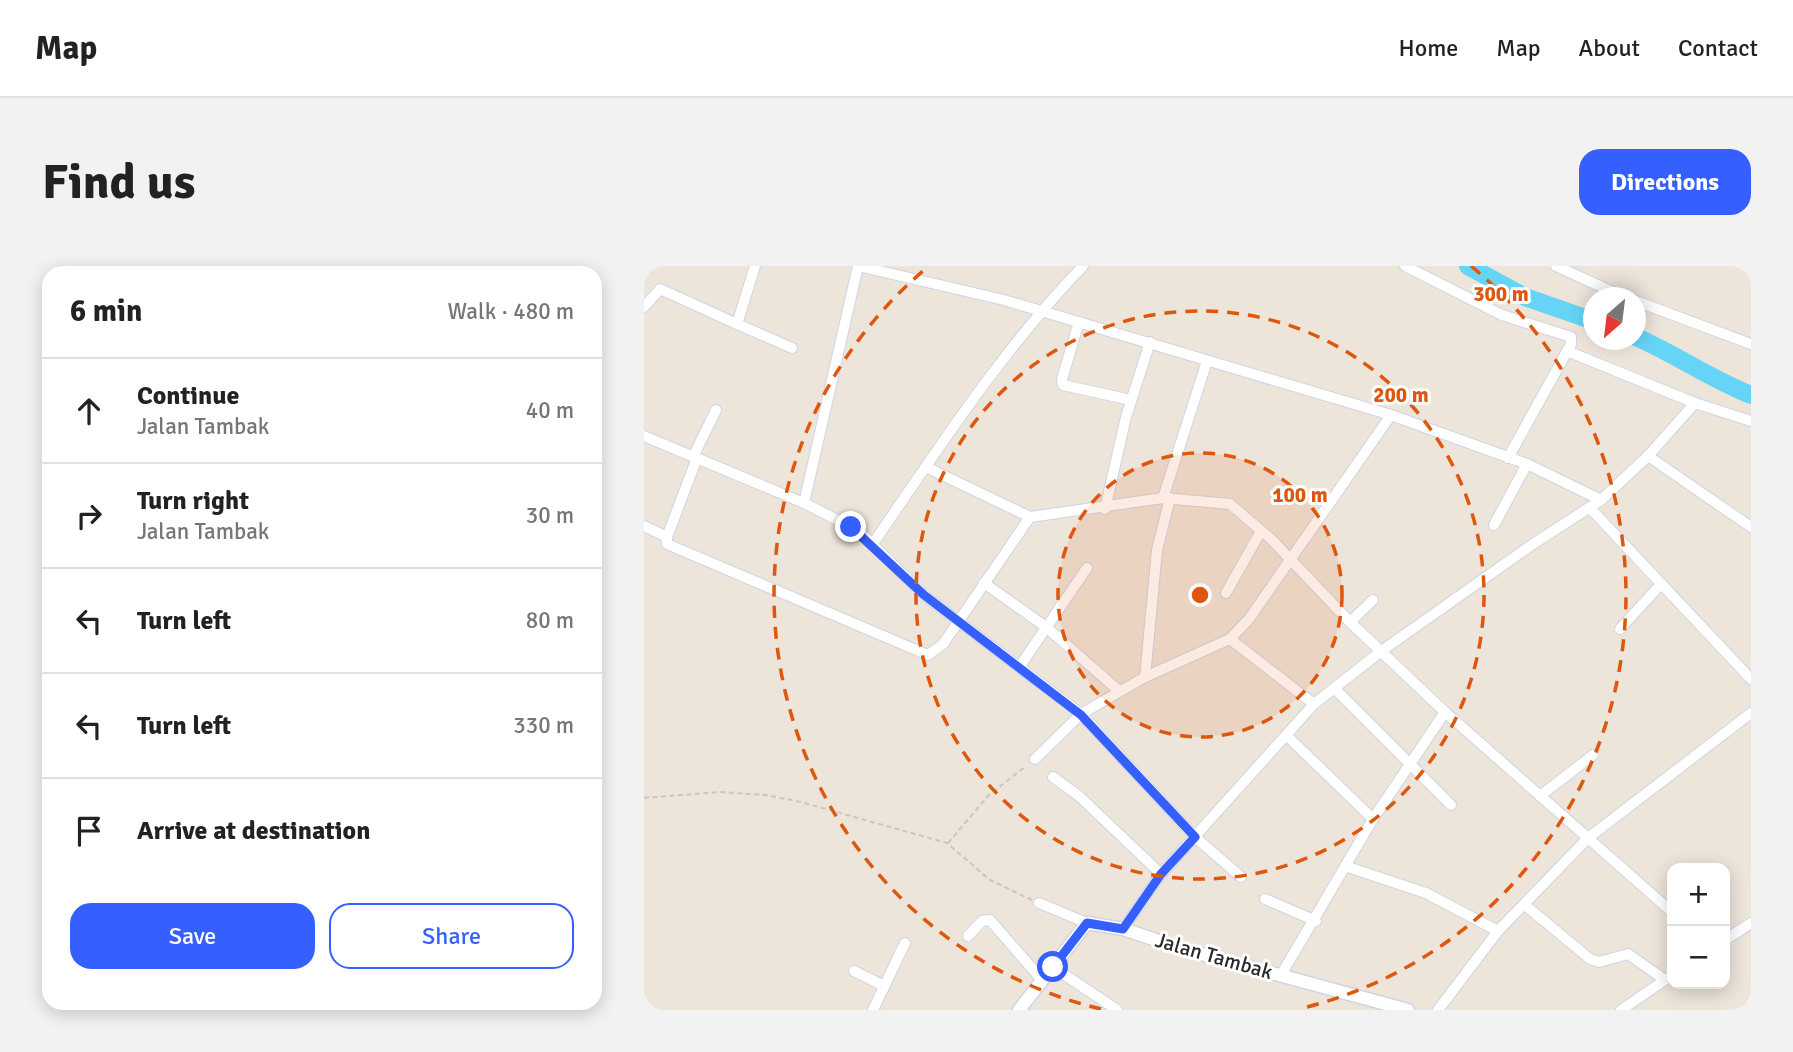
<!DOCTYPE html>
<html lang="en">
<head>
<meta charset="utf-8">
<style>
  :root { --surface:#fff; --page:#f2f2f2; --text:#222; --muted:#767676; --line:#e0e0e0; --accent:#3560ff }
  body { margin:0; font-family:Signika,sans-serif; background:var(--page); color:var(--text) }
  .controls { position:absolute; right:21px; bottom:21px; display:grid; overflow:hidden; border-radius:14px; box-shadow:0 4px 18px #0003 }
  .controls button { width:63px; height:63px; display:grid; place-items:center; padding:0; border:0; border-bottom:2px solid var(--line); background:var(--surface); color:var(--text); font:35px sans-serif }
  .compass { position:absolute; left:939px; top:21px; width:63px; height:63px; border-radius:50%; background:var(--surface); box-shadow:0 4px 18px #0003; rotate:208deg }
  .stop { position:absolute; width:21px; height:21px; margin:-16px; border:5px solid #3560ff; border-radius:50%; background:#fff }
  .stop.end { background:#3560ff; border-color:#fff; box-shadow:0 2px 7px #0008 }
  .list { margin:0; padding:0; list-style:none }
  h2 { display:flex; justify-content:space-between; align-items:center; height:91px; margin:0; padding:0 28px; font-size:30px }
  h2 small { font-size:23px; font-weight:400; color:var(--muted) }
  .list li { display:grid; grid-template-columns:46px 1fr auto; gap:21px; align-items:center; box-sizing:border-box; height:105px; padding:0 28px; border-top:2px solid var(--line) }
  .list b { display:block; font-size:26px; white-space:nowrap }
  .list p { margin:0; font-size:23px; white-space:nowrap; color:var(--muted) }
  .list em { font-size:23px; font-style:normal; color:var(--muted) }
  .actions { display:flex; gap:14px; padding:21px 28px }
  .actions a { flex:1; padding:16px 0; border:2px solid var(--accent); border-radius:21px; text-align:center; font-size:24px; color:var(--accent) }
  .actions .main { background:var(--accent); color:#fff }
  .icon { flex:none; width:38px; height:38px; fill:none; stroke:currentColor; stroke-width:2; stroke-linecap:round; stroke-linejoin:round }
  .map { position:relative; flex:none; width:1107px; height:744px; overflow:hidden; border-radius:21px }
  header { display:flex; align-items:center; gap:42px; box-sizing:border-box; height:98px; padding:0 35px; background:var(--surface); border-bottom:2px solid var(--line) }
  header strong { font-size:33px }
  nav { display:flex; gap:38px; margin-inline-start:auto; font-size:24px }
  .intro { display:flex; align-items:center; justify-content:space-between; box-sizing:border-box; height:168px; padding:0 42px }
  h1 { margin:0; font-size:49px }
  .button { padding:18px 32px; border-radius:21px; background:var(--accent); color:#fff; font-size:24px; font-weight:700 }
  main { display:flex; gap:42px; padding:0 42px }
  aside { flex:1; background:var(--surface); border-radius:21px; box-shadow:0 4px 18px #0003 }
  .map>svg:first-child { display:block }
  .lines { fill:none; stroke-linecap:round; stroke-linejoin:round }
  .river { stroke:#65d4f7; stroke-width:18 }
  .minor-casing { stroke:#cfd4e4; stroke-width:12 }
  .tertiary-casing { stroke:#cfd4e4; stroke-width:15 }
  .path { stroke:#c7c7c7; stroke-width:2; stroke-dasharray:5 3.5; stroke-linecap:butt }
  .minor { stroke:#fff; stroke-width:10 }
  .tertiary { stroke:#fff; stroke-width:12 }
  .route { stroke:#3560ff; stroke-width:9 }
  .ring { fill:none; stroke:#de570d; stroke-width:3.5; stroke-dasharray:12 9 }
  .labels { text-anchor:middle; stroke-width:6; stroke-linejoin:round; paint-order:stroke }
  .street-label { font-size:21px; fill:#292929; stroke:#fff }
  .centre { fill:#de570d; stroke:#fff; stroke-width:3.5 }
  .ring-label { font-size:21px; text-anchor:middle; font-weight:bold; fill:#de570d; stroke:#fff; stroke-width:6; stroke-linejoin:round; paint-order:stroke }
</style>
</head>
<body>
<header>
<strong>Map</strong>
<nav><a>Home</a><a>Map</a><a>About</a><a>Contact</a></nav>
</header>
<div class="intro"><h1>Find us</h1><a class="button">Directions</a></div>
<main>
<aside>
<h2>6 min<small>Walk · 480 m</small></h2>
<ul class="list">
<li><svg class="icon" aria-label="ahead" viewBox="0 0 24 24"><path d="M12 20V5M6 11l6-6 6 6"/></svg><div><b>Continue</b><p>Jalan Tambak</p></div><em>40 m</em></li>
<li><svg class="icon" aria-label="right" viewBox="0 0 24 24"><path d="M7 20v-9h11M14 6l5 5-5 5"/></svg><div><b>Turn right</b><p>Jalan Tambak</p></div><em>30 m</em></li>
<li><svg class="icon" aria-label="left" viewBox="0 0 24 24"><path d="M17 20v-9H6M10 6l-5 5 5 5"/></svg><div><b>Turn left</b></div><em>80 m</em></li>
<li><svg class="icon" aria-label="left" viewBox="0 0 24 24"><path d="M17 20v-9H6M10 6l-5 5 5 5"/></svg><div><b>Turn left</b></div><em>330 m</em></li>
<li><svg class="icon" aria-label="arrive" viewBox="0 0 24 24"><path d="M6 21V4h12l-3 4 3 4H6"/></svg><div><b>Arrive at destination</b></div></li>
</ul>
<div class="actions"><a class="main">Save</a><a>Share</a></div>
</aside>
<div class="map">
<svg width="1107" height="744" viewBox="0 0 1107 744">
  <rect width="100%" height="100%" fill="#ede4da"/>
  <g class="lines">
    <g class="river">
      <path d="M824,0L881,31L950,55"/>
      <path d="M992,71C1031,88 1067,113 1107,129"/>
    </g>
    <g class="minor-casing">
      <g id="minor">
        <path d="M761,0L858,49L927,71V78L864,192"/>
        <path d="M912,0L982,32"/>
        <path d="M992,35L1107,78"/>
        <path d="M0,41L16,23L93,58L111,0"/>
        <path d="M435,56L418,113L419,119L487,134"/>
        <path d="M93,58L148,82"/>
        <path d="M923,85L1051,137L1107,155"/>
        <path d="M0,170L160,237L215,265L280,329L437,448L551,571L597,611"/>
        <path d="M1004,190L1107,261"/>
        <path d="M49,191L72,144"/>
        <path d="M53,192L23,271V278L284,389L299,378L386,251"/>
        <path d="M282,201L386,251L519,232L586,238L627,273L706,356L801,446L1028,646"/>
        <path d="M519,232L563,95"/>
        <path d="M160,237L214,0L360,34L747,149L883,198L957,234"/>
        <path d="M946,242L1107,413"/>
        <path d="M461,243L482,151L506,76"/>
        <path d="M850,259L883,198"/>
        <path d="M0,260L23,271"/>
        <path d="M228,279C294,183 358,84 439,0"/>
        <path d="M340,317L402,361L474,424"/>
        <path d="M582,327L617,265"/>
        <path d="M706,356L729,334"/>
        <path d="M976,363L1017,318"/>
        <path d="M586,373L670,438"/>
        <path d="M376,400L443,302"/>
        <path d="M501,411L513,284L526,232"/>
        <path d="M691,423L807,539"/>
        <path d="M642,469L729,553"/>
        <path d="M391,493L437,448L501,411L586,373L605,353L747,149"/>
        <path d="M409,511L435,530L517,608"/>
        <path d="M896,530L949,489"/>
        <path d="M701,600L782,627L854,665"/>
        <path d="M621,633L672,655"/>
        <path d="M395,637L443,657"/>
        <path d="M881,639L946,693L955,696L984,688L1021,714"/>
        <path d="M479,663L517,608L670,438L736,386L889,278L957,234L1004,190L1051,137"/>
        <path d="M324,670L338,655L346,654L398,714"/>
        <path d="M1081,674L1107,657"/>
        <path d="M409,701L473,744"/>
        <path d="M210,705L240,720"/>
        <path d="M637,709L729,553L801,446"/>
        <path d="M229,744L261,677"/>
        <path d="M794,744L854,665L944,572L1107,447"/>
        <path d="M977,744L1028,709"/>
      </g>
    </g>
    <g class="tertiary-casing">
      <path id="tertiary" d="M375,744L443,657L479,663L539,683L764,744"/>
    </g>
    <g class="path">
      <path d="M0,532L76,526L122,529L157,536L303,577L346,614L388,634"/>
      <path d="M304,577L344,530L382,500"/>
    </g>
    <use href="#minor" class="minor"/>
    <use href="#tertiary" class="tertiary"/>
  </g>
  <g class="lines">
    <path class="route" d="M207,261L280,329L437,449L551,571L517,608L479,663L443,657L409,701"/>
  </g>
  <circle cx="556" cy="329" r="142" fill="#de570d" fill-opacity=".12"/>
  <g class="ring">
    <circle cx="556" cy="329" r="142"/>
    <circle cx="556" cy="329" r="284"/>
    <path d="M457 743A426 426 0 0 1 285 0M827 0A426 426 0 0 1 655 743"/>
  </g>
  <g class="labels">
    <g class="street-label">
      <text transform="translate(570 690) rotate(16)" y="7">Jalan Tambak</text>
    </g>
  </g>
  <circle cx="556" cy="329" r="10" class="centre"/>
  <g class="ring-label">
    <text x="857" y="35">300 m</text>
    <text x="757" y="136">200 m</text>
    <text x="656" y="236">100 m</text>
  </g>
</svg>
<div class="controls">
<button>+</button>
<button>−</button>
</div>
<svg class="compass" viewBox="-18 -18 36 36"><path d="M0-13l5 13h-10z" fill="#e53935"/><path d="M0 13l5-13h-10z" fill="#767676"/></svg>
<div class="stop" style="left:409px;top:701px"></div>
<div class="stop end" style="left:207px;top:261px"></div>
</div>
</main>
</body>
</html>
